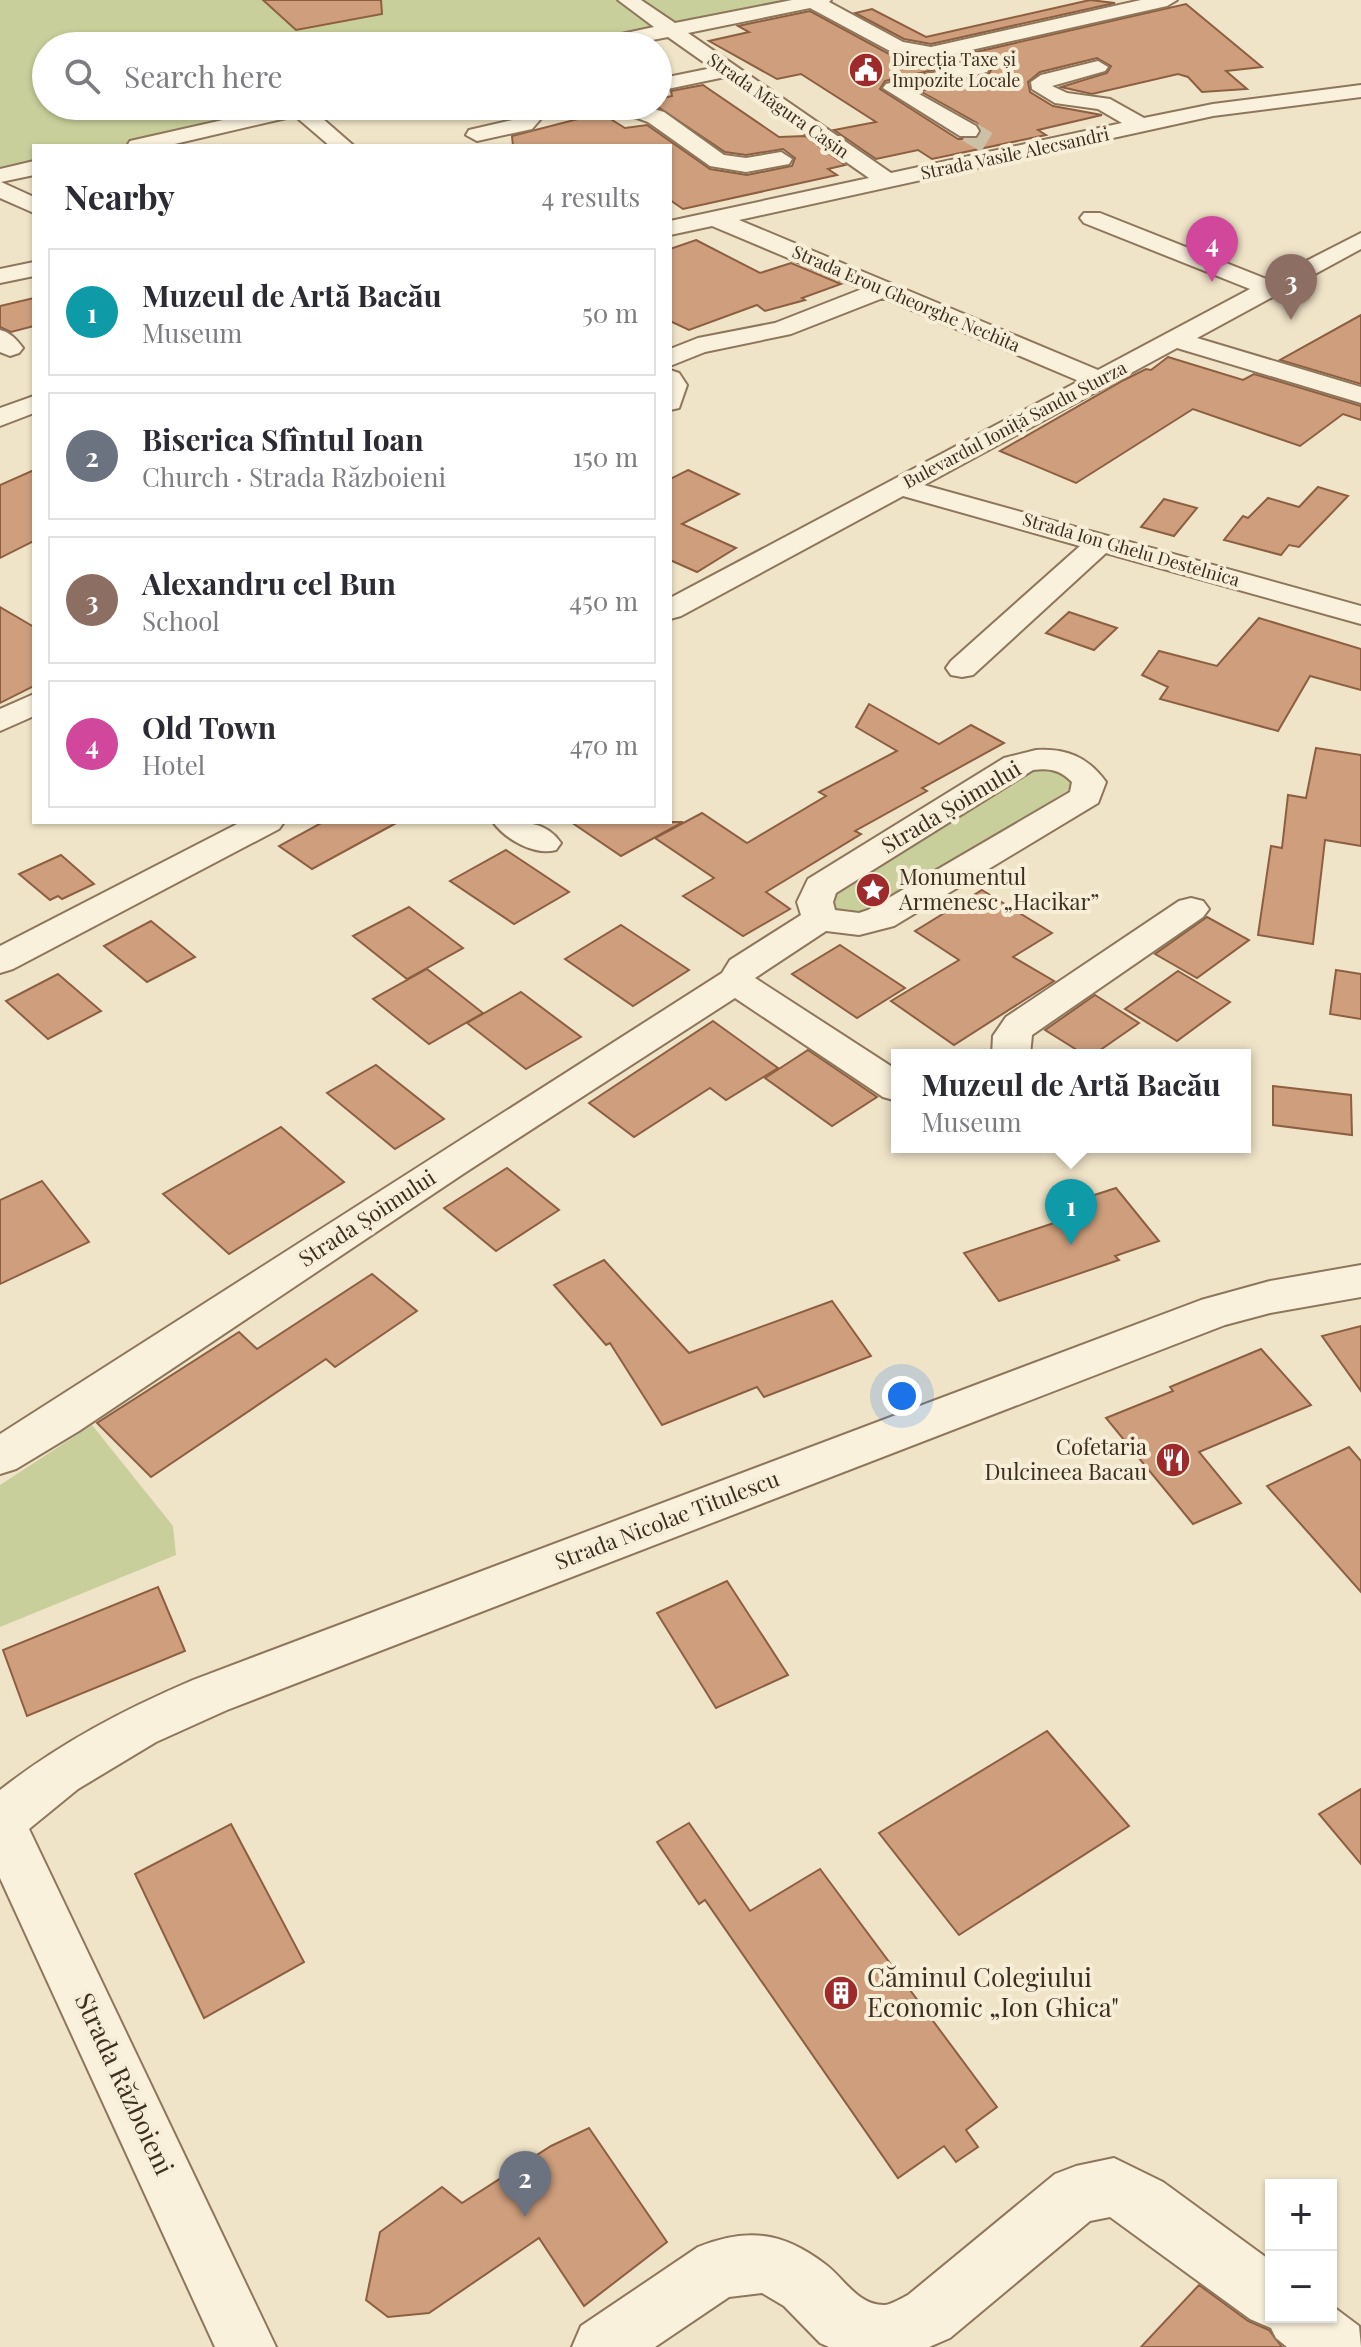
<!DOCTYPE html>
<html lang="en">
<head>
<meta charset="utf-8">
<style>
  :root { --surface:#fff; --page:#f7f7f7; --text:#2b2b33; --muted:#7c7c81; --line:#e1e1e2; --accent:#111827 }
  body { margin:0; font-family:"Playfair Display",serif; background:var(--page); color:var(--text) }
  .controls { position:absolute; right:24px; bottom:24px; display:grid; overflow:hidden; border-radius:0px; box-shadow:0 2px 6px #0004 }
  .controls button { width:72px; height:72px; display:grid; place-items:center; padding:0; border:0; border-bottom:2px solid var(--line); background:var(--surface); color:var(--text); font:40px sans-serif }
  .you { position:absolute; left:902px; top:1396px; width:28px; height:28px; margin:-20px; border:6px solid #fff; border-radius:50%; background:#1a73e8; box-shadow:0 0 0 12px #1a73e833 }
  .badge { display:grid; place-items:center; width:52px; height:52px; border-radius:50%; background:var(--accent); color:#fff; font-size:26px; font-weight:700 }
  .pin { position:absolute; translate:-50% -66px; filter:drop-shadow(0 2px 4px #0008) }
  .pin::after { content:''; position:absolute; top:42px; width:28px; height:24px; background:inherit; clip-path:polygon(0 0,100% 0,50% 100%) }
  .popup { position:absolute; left:891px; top:1049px; width:360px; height:104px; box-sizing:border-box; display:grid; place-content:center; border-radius:0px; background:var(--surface); filter:drop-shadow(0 2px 6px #0005); font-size:26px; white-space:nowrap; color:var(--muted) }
  .popup b { font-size:30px; color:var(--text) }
  .popup::after { content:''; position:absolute; left:50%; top:100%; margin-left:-16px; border:16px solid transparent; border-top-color:var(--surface) }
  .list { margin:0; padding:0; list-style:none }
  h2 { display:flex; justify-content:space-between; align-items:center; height:104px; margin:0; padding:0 32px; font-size:34px }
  h2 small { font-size:26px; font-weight:400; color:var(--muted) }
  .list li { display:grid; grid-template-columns:52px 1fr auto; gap:24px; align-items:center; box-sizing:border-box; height:128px; margin:0 16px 16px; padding:0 16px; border:2px solid var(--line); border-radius:0px }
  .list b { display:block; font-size:30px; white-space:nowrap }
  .list p { margin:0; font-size:26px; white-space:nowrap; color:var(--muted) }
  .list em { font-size:26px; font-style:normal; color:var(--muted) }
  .icon { flex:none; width:44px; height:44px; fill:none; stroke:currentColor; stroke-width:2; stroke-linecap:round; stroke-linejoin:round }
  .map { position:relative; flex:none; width:1361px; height:2347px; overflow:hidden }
  .search { position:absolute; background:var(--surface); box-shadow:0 2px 6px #0004; left:32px; top:32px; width:640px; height:88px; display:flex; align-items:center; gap:20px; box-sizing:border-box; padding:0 28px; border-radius:44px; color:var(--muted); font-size:30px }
  .panel { position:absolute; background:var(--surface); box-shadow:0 2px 6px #0004; left:32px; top:144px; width:640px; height:680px; border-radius:0px }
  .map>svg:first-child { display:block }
  .green { fill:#c9cf9b }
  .building { fill:#cf9f7d; stroke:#8d5f41; stroke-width:2; fill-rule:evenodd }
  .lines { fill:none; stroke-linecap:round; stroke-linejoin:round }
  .minor-tunnel { stroke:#ccc0a6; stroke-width:22; stroke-dasharray:22 11; stroke-linecap:butt }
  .minor-casing { stroke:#8d765c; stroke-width:4 }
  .minor { fill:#faf1dc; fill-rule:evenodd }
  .labels { text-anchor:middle; stroke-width:8; stroke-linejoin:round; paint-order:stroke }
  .far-poi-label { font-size:18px; fill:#3d2e20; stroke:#f7eed8; text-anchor:start }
  .far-street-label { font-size:18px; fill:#3d2e20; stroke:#f7eed8 }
  .street-label { font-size:22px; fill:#3d2e20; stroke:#f7eed8 }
  .poi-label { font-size:22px; fill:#3d2e20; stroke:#f7eed8; text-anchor:start }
  .near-poi-label { font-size:26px; fill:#3d2e20; stroke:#f7eed8; text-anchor:start }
  .near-street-label { font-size:26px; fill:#3d2e20; stroke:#f7eed8 }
</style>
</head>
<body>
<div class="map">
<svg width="1361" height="2347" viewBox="0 0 1361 2347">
  <rect width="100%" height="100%" fill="#f0e4c8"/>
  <g class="green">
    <path d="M0,0H808L594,46H46V106H313L138,146H34V168L0,176Z"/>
    <path d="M1038,765L1062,766L1075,786L873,912C861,917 844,915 833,909L830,892Z"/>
    <path d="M92,1425L173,1526L176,1555L0,1627V1485Z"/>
  </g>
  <g class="building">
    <path d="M263,0H381L382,14L296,30Z"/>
    <path d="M1090,0L1115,3L931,44L904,39L855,13L872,9L926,37Z"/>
    <path d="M1186,4L1262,67L1226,71L1247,89L1202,92L1188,77L1178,74L1092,94L1061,87L1107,73L1111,66L1097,58L1040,72L1028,82L1030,92L1053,106L1102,115L1038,130L1046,135L932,159L918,150L876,159L834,130L876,122L801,74L777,79L709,41L749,32L738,26L810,11L889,54L932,62ZM982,59L993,67L988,75L920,91L977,123L982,133L976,139H958L880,89L885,81Z"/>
    <path d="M703,85L779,137L805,136L845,165L828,169L837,175L683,209L670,200V146H513L512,136L601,113L625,128L647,125L710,169L747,175L792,166L795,158L783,149L746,155L725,152L658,107V99L672,96L671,91Z"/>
    <path d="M696,240L760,273L791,263L841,284L802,298L805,300L765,311L757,305L689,330L670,321V249Z"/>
    <path d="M34,298V326L11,332L0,327V306Z"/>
    <path d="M1361,315V384L1280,360Z"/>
    <path d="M1168,357L1243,380L1254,374L1361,406V420L1343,414L1300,446L1193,409L1076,483L1000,451L1124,380L1146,369L1151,370Z"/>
    <path d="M34,470V541L0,558V485Z"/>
    <path d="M688,470L739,494L682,524L736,548L697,572L670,560V479Z"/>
    <path d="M1318,487L1348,496L1299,547L1289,545L1281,555L1224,540L1243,516L1248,518L1268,498L1299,507Z"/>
    <path d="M1164,499L1197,508L1174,536L1141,527Z"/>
    <path d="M0,607L34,627V686L0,703Z"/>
    <path d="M1069,612L1117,628L1094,650L1046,633Z"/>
    <path d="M1259,618L1361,649V690L1310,676L1278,731L1160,699L1168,687L1142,675L1159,651L1217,666Z"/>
    <path d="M869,704L939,744L971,725L1004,743L922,788L927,791L855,831L861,834L766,892L790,909L743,936L683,896L714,878L655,838L702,813L747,843L826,796L819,792L897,751L856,727Z"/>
    <path d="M1316,748L1361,755V846L1325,840L1313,944L1258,935L1271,846L1282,848L1288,795L1306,798Z"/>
    <path d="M323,822H398L312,869L279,846Z"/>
    <path d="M571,822H683L621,856Z"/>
    <path d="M506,850L569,892L514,924L450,881Z"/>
    <path d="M61,855L94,884L62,899L58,896L50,900L19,874Z"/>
    <path d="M982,890L1052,933L1013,957L1054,981L954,1045L891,1001L959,960L915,931Z"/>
    <path d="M409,907L463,948L407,979L353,936Z"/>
    <path d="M1207,917L1249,940L1197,978L1155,954Z"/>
    <path d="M151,921L195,957L147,982L104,946Z"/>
    <path d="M621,925L689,970L633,1006L565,959Z"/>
    <path d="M840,945L905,988L857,1018L792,974Z"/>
    <path d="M427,969L483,1013L429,1044L373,999Z"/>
    <path d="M1336,970L1361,974V1019L1330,1014Z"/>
    <path d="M1178,971L1230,1002L1177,1041L1125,1009Z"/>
    <path d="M58,974L101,1011L48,1039L6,1001Z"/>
    <path d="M521,992L581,1037L526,1069L467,1023Z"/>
    <path d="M1095,995L1139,1023L1093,1055H1085L1045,1030Z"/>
    <path d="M713,1021L778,1068L726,1100L710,1088L634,1137L589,1103Z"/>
    <path d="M808,1050L877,1097L832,1126L765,1078Z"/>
    <path d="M376,1065L444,1119L395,1149L327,1093Z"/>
    <path d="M1273,1086L1351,1095L1352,1135L1273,1125Z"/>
    <path d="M281,1127L344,1182L229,1254L163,1194Z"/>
    <path d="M507,1168L559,1210L496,1251L444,1208Z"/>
    <path d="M42,1181L89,1242L0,1284V1200Z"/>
    <path d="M1116,1188L1159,1241L1115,1256L1119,1260L999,1301L964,1253L1057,1222L1048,1210Z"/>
    <path d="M604,1260L689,1353L832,1301L871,1356L764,1397L757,1387L662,1425L610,1343L606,1345L554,1285Z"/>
    <path d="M372,1274L417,1311L335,1367L326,1359L151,1477L97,1423L239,1332L257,1349Z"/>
    <path d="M1361,1326V1391L1322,1336Z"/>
    <path d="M1261,1349L1311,1405L1199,1452L1241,1503L1193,1524L1106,1418L1173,1391L1170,1387Z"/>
    <path d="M1349,1447L1361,1461V1592L1267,1486Z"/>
    <path d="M727,1581L788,1675L716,1708L657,1613Z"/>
    <path d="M158,1587L185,1651L27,1716L3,1650Z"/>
    <path d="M1047,1731L1129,1826L959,1935L879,1833Z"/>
    <path d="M1361,1789V1864L1319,1814Z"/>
    <path d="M689,1823L750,1911L820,1869L997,2107L966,2130L978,2147L956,2162L944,2146L898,2178L705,1900L699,1904L657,1842Z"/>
    <path d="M231,1824L304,1962L204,2018L135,1874Z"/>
    <path d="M589,2128L667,2242L584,2306L539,2238L429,2313L388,2317L366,2300L380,2232L442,2187L462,2203L551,2146Z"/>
    <path d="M1199,2285L1248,2321L1269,2330L1282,2347H1141Z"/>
  </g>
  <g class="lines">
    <path class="minor-tunnel" d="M968,131L993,146"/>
    <g class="minor-casing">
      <g id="minor">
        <path d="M618,0H641L675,23L792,0H831L829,2L903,42L931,47L1141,0H1177L1167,6L931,59L890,51L810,8L688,33L891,173L1122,123L1098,109L1055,103L1032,89L1031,82L1041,75L1098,61L1108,67L1105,71L1052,86L1067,93L1110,99L1144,118L1213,104L1361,85V97L1213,116L739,220L1098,370L1250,289L1084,223L1080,218L1084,213H1100L1269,280L1361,233V249L1197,338L1361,387V403L1177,348L924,485L1361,606V624L1106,553L973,675L962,677L951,675L946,668L951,661L1080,546L903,496L681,616L670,619V598L1079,381L883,298L791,334L705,352L670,366V349L698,338L775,323L862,289L712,226L670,235V221L869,178L725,77L658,91V79L712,68L668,37L621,46H581L584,42L654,27Z"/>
        <path d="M980,62L990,68L987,72L912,90L976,126L979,131L976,136H960L883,88L886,84Z"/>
        <path d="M285,106H324L315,112L354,146H330L295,116L166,146H127L130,141Z"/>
        <path d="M514,106H538L545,114L532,129L477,141L466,135L469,130L517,119L522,114Z"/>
        <path d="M611,106H643L664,112L724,155L746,158L781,152L792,159L789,164L746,172L710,166L648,122L615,110Z"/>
        <path d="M34,161V175L1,182L34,197V213L0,198V169Z"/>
        <path d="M34,262V276L0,283V269Z"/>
        <path d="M0,330C11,333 16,339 23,348L19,353L10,356L0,352Z"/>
        <path d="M670,370L679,373L687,385L679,408L670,410Z"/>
        <path d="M34,396V413L0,426V408Z"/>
        <path d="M34,694V716L0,731V709Z"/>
        <path d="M1036,750C1066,748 1088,757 1106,782L1098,803L894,926L859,935L826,931L755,978L897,1070V1101L883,1097L735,998L466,1172L79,1431L16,1469L0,1474V1434L722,973L730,960L801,915L797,902L808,879L1004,758ZM1033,770C1050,768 1060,770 1072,782L1070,792L868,910L859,913L835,910L833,902L836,893Z"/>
        <path d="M241,822H284L279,829L13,969L0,973V946Z"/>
        <path d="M493,822C519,822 545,819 561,843L556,850C535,856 506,840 493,822Z"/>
        <path d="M1191,898L1203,901L1209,909L1203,917L1032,1035L1030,1055H992L993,1036L1006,1017L1179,901Z"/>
        <path d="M1361,1265V1297L1270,1313L1225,1325L227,1710L156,1742L78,1789L29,1829L276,2347H215L0,1878V1790C60,1743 123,1710 193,1680L1201,1300L1270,1281Z"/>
        <path d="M1114,2158L1163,2182L1271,2261V2317H1331V2305L1359,2326L1361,2347H1287L1276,2338L1271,2328L1250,2319L1110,2217L1090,2221L950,2338L929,2347H829L820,2343L784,2306L762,2293L729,2297L655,2347H572L581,2326L698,2247C747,2227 783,2232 825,2264C844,2278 858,2306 885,2305C892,2304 902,2298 908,2295L1055,2174L1076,2166Z"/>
      </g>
    </g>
    <use href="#minor" class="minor"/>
  </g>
  <defs>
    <g id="civic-disc" transform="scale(1.8)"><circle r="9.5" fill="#9e2a2b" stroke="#f7eed8"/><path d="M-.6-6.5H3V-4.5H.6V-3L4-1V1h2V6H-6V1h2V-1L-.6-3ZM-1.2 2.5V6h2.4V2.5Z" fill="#fff"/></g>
    <g id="sight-disc" transform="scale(1.8)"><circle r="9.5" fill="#9e2a2b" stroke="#f7eed8"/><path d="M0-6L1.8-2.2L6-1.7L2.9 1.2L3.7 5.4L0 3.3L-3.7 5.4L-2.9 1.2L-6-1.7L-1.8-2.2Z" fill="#fff"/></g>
    <g id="restaurant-disc" transform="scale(1.8)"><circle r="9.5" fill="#9e2a2b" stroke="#f7eed8"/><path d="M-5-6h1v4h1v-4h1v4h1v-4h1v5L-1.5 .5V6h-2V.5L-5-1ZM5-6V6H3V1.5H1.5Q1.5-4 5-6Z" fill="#fff"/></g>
    <g id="building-disc" transform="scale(1.8)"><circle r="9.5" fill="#9e2a2b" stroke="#f7eed8"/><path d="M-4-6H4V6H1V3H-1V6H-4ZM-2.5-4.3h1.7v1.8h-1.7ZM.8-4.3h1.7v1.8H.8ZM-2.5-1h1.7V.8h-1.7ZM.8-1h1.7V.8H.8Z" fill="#fff"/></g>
  </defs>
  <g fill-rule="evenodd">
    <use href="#civic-disc" x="866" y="70"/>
    <use href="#sight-disc" x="873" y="890"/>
    <use href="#restaurant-disc" x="1173" y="1460"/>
    <use href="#building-disc" x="841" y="1993"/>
  </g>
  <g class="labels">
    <g class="far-poi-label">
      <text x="892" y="66">Direcția Taxe și<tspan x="892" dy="21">Impozite Locale</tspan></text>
    </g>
    <g class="far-street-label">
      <text transform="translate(778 106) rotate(35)" y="6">Strada Măgura Cașin</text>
      <text transform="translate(1015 154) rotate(-12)" y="6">Strada Vasile Alecsandri</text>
      <text transform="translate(906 299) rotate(23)" y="6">Strada Erou Gheorghe Nechita</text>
      <text transform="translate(1015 425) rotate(-28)" y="6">Bulevardul Ioniță Sandu Sturza</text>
      <text transform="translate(1131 550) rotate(16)" y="6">Strada Ion Ghelu Destelnica</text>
    </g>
    <g class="street-label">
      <text transform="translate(951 807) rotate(-31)" y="8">Strada Șoimului</text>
      <text transform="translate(367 1218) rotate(-33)" y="8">Strada Șoimului</text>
      <text transform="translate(667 1520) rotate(-21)" y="8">Strada Nicolae Titulescu</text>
    </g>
    <g class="poi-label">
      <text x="899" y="885">Monumentul<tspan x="899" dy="25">Armenesc „Hacikar”</tspan></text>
      <text x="1147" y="1455" text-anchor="end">Cofetaria<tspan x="1147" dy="25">Dulcineea Bacau</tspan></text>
    </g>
    <g class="near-poi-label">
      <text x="867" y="1987">Căminul Colegiului<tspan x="867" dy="30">Economic „Ion Ghica"</tspan></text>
    </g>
    <g class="near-street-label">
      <text transform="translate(124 2084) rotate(65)" y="9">Strada Războieni</text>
    </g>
  </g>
</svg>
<div class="controls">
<button>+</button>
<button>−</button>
</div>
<div class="you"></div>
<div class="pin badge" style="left:1071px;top:1245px;background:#0f9aa8">1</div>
<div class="popup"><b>Muzeul de Artă Bacău</b>Museum</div>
<div class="pin badge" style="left:525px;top:2217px;background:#6b7280">2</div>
<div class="pin badge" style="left:1291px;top:320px;background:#8d6e63">3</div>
<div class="pin badge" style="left:1212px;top:282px;background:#d1479c">4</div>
<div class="search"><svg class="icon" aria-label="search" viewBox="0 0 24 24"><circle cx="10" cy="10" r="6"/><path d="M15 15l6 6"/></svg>Search here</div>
<section class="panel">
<h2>Nearby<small>4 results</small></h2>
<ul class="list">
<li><span class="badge" style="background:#0f9aa8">1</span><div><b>Muzeul de Artă Bacău</b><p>Museum</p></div><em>50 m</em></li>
<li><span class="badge" style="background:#6b7280">2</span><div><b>Biserica Sfîntul Ioan</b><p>Church · Strada Războieni</p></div><em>150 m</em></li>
<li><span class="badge" style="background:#8d6e63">3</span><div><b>Alexandru cel Bun</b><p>School</p></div><em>450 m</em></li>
<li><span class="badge" style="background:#d1479c">4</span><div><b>Old Town</b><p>Hotel</p></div><em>470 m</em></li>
</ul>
</section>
</div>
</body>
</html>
